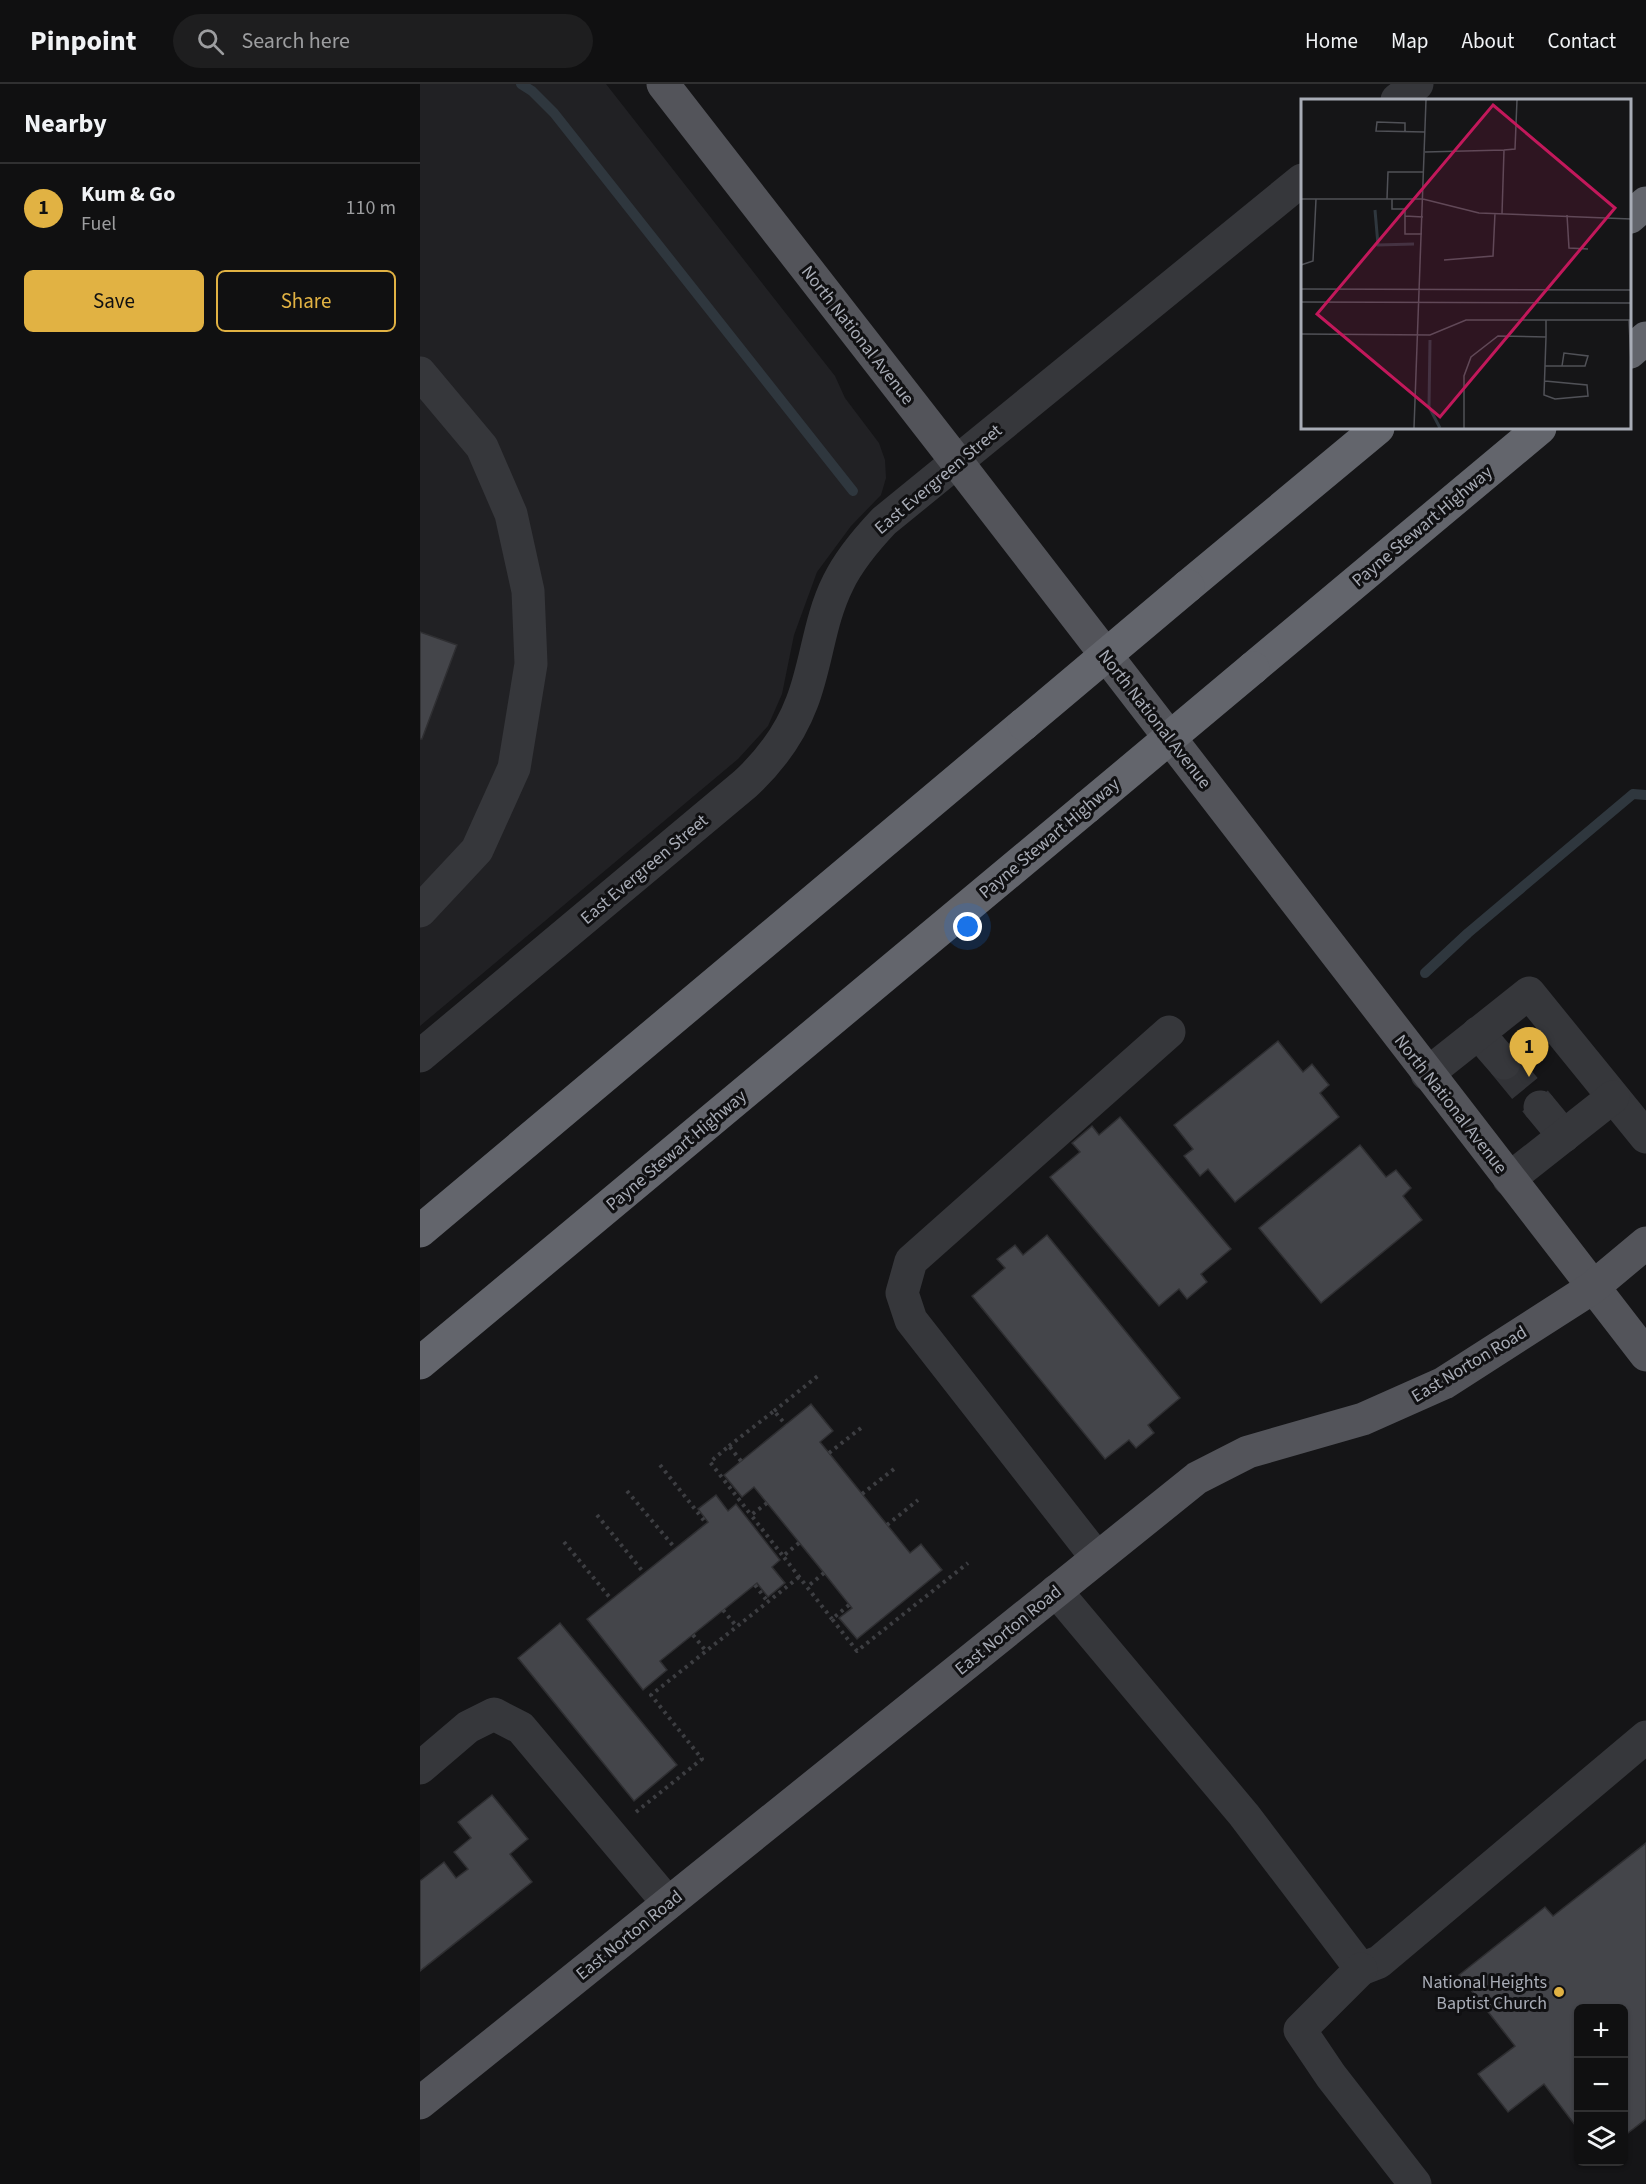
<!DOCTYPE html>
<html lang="en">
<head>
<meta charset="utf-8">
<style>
  :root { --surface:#101011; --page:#1e1e1f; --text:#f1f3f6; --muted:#9c9d9f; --line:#303031; --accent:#e1b243 }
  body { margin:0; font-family:"Source Sans 3",sans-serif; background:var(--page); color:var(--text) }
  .controls { position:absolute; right:18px; bottom:18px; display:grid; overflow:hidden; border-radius:9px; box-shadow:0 2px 4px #0004 }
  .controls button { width:54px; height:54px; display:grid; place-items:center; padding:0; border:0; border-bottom:2px solid var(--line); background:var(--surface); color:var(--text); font:30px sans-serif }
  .you { position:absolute; left:548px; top:843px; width:21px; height:21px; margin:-15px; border:4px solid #fff; border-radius:50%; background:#1a73e8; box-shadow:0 0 0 9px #1a73e833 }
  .badge { display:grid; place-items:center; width:39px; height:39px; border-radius:50%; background:var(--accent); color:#111; font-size:20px; font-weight:700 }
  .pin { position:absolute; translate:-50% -50px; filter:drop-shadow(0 2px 3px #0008) }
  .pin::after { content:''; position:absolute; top:32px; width:21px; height:18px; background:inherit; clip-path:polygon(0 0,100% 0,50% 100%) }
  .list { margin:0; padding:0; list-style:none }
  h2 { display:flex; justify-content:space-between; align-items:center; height:78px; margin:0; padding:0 24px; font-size:26px }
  h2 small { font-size:20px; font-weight:400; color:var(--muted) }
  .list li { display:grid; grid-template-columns:39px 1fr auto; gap:18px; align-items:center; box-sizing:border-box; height:90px; padding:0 24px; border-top:2px solid var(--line) }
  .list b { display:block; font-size:22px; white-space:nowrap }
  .list p { margin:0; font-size:20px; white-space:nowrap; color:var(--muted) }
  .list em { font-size:20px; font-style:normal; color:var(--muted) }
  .actions { display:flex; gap:12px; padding:18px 24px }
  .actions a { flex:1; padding:14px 0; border:2px solid var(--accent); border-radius:9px; text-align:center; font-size:21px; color:var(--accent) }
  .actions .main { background:var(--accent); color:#111 }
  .icon { flex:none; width:33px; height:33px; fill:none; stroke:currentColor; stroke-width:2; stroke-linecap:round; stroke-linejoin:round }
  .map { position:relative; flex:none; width:1226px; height:2100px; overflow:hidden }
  header { display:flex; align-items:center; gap:36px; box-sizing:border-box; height:84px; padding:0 30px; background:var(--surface); border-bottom:2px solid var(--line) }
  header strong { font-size:28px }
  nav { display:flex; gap:33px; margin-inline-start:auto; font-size:21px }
  .search { width:420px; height:54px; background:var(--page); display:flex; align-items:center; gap:15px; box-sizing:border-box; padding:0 21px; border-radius:33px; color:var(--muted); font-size:22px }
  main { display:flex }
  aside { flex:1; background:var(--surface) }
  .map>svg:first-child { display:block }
  .built { fill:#212124 }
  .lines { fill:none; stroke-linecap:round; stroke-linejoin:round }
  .stream { stroke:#2f373e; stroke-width:10 }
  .building { fill:#44454a; stroke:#2f2f32; stroke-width:1.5 }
  .minor-tunnel { stroke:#323337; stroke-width:33; stroke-dasharray:33 16; stroke-linecap:butt }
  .path { stroke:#3d3e42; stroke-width:4; stroke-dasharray:3 4.5; stroke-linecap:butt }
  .minor { stroke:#36373b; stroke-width:33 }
  .major { stroke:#53545a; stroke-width:33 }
  .highway { stroke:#63656c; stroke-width:33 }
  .highway-bridge { stroke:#63656c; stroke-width:33 }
  .poi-dot { fill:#e1b243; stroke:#101012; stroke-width:2 }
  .labels { text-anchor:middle; stroke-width:6; stroke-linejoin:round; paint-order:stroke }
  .street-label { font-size:18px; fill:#a8acb6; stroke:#101012 }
  .poi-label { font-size:18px; fill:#a8acb6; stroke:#101012; text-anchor:end }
  .inset-river { fill:none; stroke:#2f373e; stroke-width:3 }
  .inset-road { fill:none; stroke:#505157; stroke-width:1.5 }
  .view { fill:#c2185b; fill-opacity:0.15; stroke:#c2185b; stroke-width:3 }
  .inset-edge { fill:none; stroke:#a8acb6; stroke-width:3 }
</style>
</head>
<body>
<header>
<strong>Pinpoint</strong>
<div class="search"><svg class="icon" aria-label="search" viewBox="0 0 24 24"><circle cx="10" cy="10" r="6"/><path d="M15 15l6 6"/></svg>Search here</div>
<nav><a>Home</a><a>Map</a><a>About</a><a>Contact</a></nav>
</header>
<main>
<aside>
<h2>Nearby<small></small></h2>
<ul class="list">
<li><span class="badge">1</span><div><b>Kum &amp; Go</b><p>Fuel</p></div><em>110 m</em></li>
</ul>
<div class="actions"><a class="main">Save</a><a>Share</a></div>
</aside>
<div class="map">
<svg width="1226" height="2100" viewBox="0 0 1226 2100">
  <rect width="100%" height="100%" fill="#151517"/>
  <path class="built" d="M0,0H186L415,292L425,314L459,359L465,376L466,394L461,411L431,442L397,488L374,551L362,610L348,642L318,675L0,942Z"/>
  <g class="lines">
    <g class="stream">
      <path d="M101,0L112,7L134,29L433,407"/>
      <path d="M1005,889L1048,849L1213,710L1226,711"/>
    </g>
  </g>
  <g class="building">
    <path d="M0,548L37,561L2,655H0Z"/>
    <path d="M858,957L883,988L892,980L909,1001L900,1009L919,1033L815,1118L788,1085L780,1092L764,1072L773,1065L754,1041Z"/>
    <path d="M700,1033L811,1165L781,1190L787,1198L767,1215L759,1205L739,1222L630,1093L660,1068L652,1059L672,1042L679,1051Z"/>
    <path d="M940,1061L966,1093L976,1086L991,1104L983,1112L1002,1136L901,1219L839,1144Z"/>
    <path d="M627,1151L760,1314L728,1341L734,1349L716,1364L709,1356L685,1375L552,1212L585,1184L577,1175L595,1161L603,1171Z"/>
    <path d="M391,1320L413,1347L400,1358L409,1369L490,1469L501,1460L522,1486L437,1555L419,1534L432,1524L404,1489L334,1403L322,1413L304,1391Z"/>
    <path d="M296,1411L308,1427L316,1420L360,1476L352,1483L365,1499L348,1513L337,1499L240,1577L247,1586L223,1606L167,1535L288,1438L278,1425Z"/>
    <path d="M140,1539L257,1681L214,1717L98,1574Z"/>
    <path d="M72,1711L108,1755L90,1770L112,1798L0,1887V1797L24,1778L36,1794L48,1785L34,1768L51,1754L38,1738Z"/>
    <path d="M1226,1759V2035L1204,2052V1924H1158V2045L1124,2000L1088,2028L1058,1990L1095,1962L1039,1891L1125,1823L1133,1832Z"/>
  </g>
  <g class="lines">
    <path class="minor-tunnel" d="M1084,979L1120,1023"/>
    <g class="path">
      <path d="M354,1327L399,1291"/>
      <path d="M309,1362L354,1327L366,1341"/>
      <path d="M409,1369L441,1344"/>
      <path d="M321,1377L309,1362L290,1378L331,1431"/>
      <path d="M240,1381L286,1439"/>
      <path d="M207,1407L255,1464"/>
      <path d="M442,1410L474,1385"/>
      <path d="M347,1419L331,1431L363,1472"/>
      <path d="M177,1431L224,1489"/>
      <path d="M467,1441L498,1416"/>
      <path d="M144,1458L191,1515"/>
      <path d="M379,1459L363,1472L387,1503"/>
      <path d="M404,1489L387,1503L412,1535"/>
      <path d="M335,1501L348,1518"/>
      <path d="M429,1521L412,1535L437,1567L548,1479"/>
      <path d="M303,1526L317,1543"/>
      <path d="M273,1551L286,1567"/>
      <path d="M216,1728L282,1675L231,1611L379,1493"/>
    </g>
    <g class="minor">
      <path d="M977,16L997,0"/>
      <path d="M0,289L62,363L91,430L108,507L111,580L94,684L57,766L0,827"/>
      <path d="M1058,949L1084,979"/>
      <path d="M0,972L325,700C350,677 370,650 382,618C397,579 399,537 418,499C429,476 446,456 464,437L882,96"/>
      <path d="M1007,990L1109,909L1226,1053"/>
      <path d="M1120,1023L1144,1052"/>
      <path d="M1089,1095L1193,1013"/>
      <path d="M677,1474L491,1236L482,1209L491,1177L749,948"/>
      <path d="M636,1507L824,1731L941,1885L959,1878L1226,1653"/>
      <path d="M0,1684L48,1643L74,1630L101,1644L248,1819"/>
      <path d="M941,1885L880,1946L911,1992L995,2100"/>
    </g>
    <g class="major">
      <path d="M243,0L537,378L1226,1271"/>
      <path d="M0,2019L777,1394L828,1368L943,1335L1024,1299L1172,1204L1226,1159"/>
    </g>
    <g class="highway">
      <path d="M1210,133L1226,119"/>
      <path d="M1210,268L1226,254"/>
      <path d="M768,502L958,344"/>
      <path d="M833,584L1120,344"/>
      <path d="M0,1147L604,640"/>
      <path d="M0,1279L667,723"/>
    </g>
    <g class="highway-bridge">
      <path d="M604,640L768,502"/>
      <path d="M667,723L833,584"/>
    </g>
  </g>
  <circle class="poi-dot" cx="1139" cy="1908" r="6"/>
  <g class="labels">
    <g class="street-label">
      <text transform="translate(438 251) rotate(52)" y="6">North National Avenue</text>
      <text transform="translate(518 395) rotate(-40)" y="6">East Evergreen Street</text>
      <text transform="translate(1002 442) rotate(-40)" y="6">Payne Stewart Highway</text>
      <text transform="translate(735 635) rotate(52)" y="6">North National Avenue</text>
      <text transform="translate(629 754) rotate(-40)" y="6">Payne Stewart Highway</text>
      <text transform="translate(224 785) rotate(-40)" y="6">East Evergreen Street</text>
      <text transform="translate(1031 1020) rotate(52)" y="6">North National Avenue</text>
      <text transform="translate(256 1066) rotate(-40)" y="6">Payne Stewart Highway</text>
      <text transform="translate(1049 1280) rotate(-31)" y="6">East Norton Road</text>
      <text transform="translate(588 1546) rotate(-39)" y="6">East Norton Road</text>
      <text transform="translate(209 1851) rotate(-39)" y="6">East Norton Road</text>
    </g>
    <g class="poi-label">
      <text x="1127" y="1904">National Heights<tspan x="1127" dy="21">Baptist Church</tspan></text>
    </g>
  </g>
  <g transform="translate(881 15)">
    <rect width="330" height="330" fill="#151517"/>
    <path class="inset-river" d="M74,111L77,146L113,145M129,241L128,308L139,329"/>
    <path class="inset-road" d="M104,32V24L76,23L75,32L124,33M203,51L214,50L216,1M124,53L203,51L201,115M0,100H122L178,114L330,120M86,100L87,73H123M91,100V110H104V135H121M266,116L268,149L287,150M104,117L122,118M143,161L192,157L194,114M0,166L12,162L15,100M0,190L330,191M0,203L330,204M328,221L330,264M0,235L129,236L165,221H330M244,267H284L287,257L263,254L261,267M244,282L286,286L287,297L254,300L243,296L245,238M113,329L125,1M163,329V277L170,258L197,237L245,238V221"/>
    <path class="view" d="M192,6L314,109L139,318L16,215Z"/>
    <rect width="330" height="330" class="inset-edge"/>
  </g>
</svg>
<div class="controls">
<button>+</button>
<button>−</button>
<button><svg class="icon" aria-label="layers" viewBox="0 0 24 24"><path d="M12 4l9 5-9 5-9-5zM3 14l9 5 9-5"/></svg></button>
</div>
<div class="you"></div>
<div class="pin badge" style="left:1109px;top:993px">1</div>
</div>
</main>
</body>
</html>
